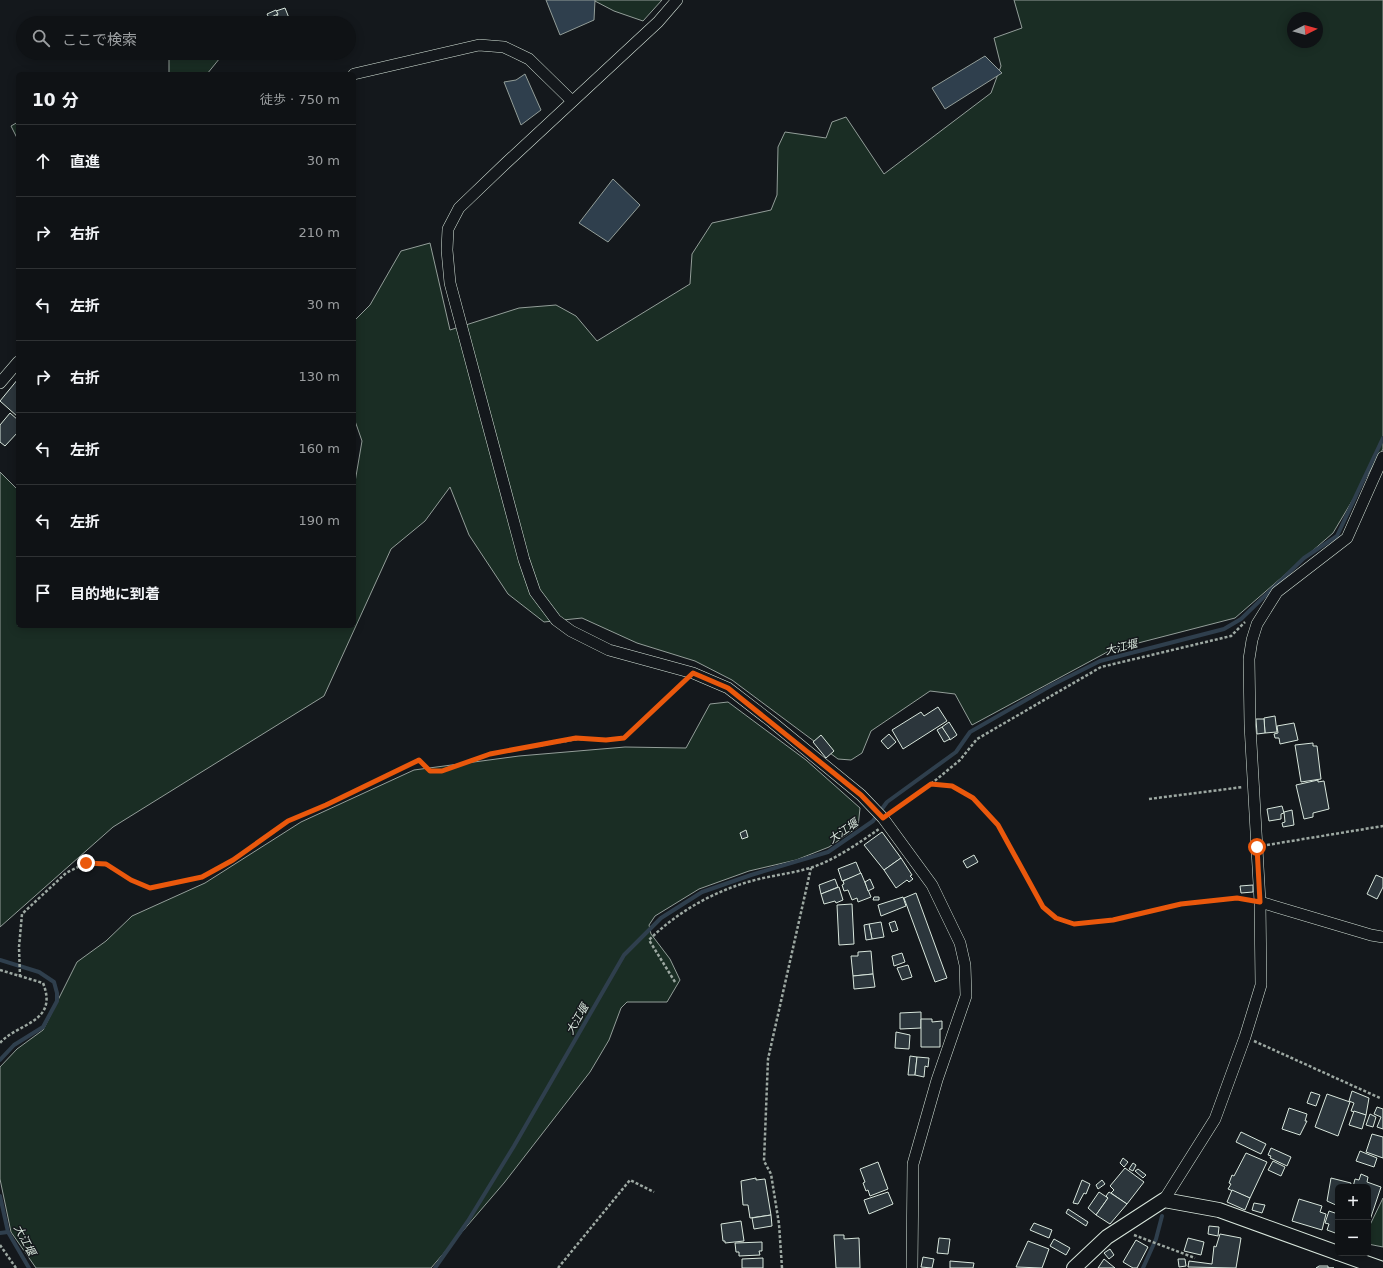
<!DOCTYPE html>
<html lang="ja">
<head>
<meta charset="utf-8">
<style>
  :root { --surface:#0f1215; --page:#1d2022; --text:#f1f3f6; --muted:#9b9ea0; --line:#2f3234 }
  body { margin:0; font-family:"DejaVu Sans","Noto Sans JP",sans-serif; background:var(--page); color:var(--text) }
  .controls { position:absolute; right:12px; bottom:12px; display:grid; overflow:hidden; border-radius:6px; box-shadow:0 2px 10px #0003 }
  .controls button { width:36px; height:36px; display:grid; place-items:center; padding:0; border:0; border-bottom:1px solid var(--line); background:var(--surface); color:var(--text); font:20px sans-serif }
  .compass { position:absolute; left:1287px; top:12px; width:36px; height:36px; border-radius:50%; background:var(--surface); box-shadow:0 2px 10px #0003; rotate:85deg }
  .stop { position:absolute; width:12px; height:12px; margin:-9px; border:3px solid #ea580c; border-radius:50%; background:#fff }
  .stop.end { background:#ea580c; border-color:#fff; box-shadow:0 1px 4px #0008 }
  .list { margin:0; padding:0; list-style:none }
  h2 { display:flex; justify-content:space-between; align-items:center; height:52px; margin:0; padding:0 16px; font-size:17px }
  h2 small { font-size:13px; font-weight:400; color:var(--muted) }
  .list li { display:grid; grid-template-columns:26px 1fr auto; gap:12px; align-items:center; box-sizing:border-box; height:72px; padding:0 16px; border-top:1px solid var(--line) }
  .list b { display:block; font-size:15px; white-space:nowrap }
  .list em { font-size:13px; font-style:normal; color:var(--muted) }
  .icon { flex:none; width:22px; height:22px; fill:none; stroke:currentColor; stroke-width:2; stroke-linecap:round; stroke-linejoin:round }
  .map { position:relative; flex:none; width:1383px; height:1268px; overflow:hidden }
  .search { position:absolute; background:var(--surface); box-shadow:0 2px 10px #0003; left:16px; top:16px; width:340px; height:44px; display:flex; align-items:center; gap:10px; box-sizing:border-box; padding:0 14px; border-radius:22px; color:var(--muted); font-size:15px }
  .panel { position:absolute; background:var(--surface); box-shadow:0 2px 10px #0003; left:16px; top:72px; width:340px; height:556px; border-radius:6px }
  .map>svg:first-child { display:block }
  .green { fill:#1a2d24; stroke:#939e99; fill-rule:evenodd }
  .water { fill:#2f3f4d; stroke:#939e99 }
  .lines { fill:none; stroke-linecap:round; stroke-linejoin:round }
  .stream { stroke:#2f3f4d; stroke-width:4 }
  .building { fill:#2c363c; stroke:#d8e6dc }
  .minor-casing { stroke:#d8e6dc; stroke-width:12 }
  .tertiary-casing { stroke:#d8e6dc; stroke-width:16 }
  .path { stroke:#9da8a2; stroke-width:2.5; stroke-dasharray:3 2; stroke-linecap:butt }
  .minor { stroke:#14181c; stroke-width:11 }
  .tertiary { stroke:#14181c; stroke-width:14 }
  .route { stroke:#ea580c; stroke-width:5 }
  .labels { text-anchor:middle; stroke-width:3; stroke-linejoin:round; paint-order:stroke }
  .water-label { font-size:11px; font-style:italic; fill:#d8e6dc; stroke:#14181c }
</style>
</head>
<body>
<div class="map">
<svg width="1383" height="1268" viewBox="0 0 1383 1268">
  <rect width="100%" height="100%" fill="#14181c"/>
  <g class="green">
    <path d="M593,0H662L643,21L614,11Z"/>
    <path d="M1014,0H1383V449L1333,533L1235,618L1111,650L972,725L955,694L930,691L871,731L862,753L851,760L838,759L732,680L695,661L637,643L582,618L544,622L508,594L469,535L450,487L425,521L391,549L324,696L113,827L0,927V472L18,490V626H354V488L362,441L354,418V321L370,305L401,251L430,243L450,330L519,308L556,305L576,316L597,341L690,284L692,254L712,223L771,210L777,195L778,147L785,132L826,138L832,122L846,117L884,174L991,93L1001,66L994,38L1022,28ZM1293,18H1317V42H1293Z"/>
    <path d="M169,53H224L207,74H169Z"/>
    <path d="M18,122V140L11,126Z"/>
    <path d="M728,702L806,760L860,808L858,827L829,847L796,860L749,871L699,889L655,916L649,925L651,934L670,959L680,980L667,1002H627L621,1008L609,1040L590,1072L504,1183L431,1268H36L11,1232L0,1179V1067L17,1049L43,1030L77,962L106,941L132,916L205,883L301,822L414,770L519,756L625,747L686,748L710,704Z"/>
    <path d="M1383,1198V1247L1368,1244V1229Z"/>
  </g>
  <g class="water">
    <path d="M546,0H595L594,20L560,35Z"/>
    <path d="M985,56L1002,73L945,109L932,88Z"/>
    <path d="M525,74L541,110L521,125L504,82L516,80Z"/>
    <path d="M613,179L640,205L608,242L579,223Z"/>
  </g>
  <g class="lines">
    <g class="stream">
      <path d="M0,960L39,972L54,982L57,993V1001L43,1027L14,1045L0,1060"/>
      <path d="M0,1196L8,1232L29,1268"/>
      <path d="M0,1233L8,1232"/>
      <path d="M435,1268L468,1221L514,1146L624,955L661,918L702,892L751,875L828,852L873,821L887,802L956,752L970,732L1052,685L1100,661L1224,629L1241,619L1304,558L1337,536L1383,438"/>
      <path d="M1143,1268L1156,1239L1162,1216"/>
    </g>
  </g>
  <g class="building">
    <path d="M285,8L289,18L278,22L276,16L278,15L276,11Z"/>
    <path d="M276,10L278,14L269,18L267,14Z"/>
    <path d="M18,379V417L0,401Z"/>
    <path d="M10,413L18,420V432L5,446L0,442V425Z"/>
    <path d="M938,707L947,721L903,749L892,730L921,712L924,716Z"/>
    <path d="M1275,716L1277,732L1265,733L1264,718Z"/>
    <path d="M1256,719H1264L1265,733L1257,734Z"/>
    <path d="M949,722L957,735L950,740L942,727Z"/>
    <path d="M1294,723L1298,740L1280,744L1279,738H1275L1274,734L1278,733L1277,726Z"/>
    <path d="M942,727L950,739L944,742L937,730Z"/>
    <path d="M889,734L896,742L888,749L881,741Z"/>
    <path d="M821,735L834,751L826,758L813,742Z"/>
    <path d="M1313,743V746H1317L1321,779L1301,782L1295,745Z"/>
    <path d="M1318,780V782L1324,781L1329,809L1313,813V817L1304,819L1296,785Z"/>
    <path d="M1282,806L1284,813L1281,814V819L1269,821L1267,809Z"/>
    <path d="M1292,810L1294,825L1283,827L1282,823L1285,822L1284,812Z"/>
    <path d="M746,830L748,837L742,839L740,833Z"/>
    <path d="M882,832L901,858L884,870L864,845Z"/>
    <path d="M974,855L978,862L967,868L963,861Z"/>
    <path d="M901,858L912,875L910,876L913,879L909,882L907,880L896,888L884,870Z"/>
    <path d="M856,862L861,874L842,881L838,869Z"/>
    <path d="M861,873L871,897L858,902L857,898L852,900L848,890L844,891L842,885L844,884L843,881Z"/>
    <path d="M1376,875L1383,878V887L1377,899L1367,894Z"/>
    <path d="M835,879L838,887L821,894L819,885Z"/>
    <path d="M870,879L874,888L868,891L865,882Z"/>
    <path d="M1253,885V892L1241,893L1240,886Z"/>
    <path d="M839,887L843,900L836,903L835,901L824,904L821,894Z"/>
    <path d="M916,893L947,978L935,982L904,898Z"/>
    <path d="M874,897H879V900H873Z"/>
    <path d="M903,897L906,906L881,916L878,905Z"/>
    <path d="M852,904L854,944L839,945L837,905Z"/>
    <path d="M895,921L898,930L892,932L889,923Z"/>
    <path d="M881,922L884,937L872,939L869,924Z"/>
    <path d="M869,924L872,939L866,940L864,925Z"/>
    <path d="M871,951L873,974L853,976L851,956H858V952Z"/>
    <path d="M902,953L905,962L894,966L892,956Z"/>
    <path d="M908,965L912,977L902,980L897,968Z"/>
    <path d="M873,974L875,987L854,989L853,976Z"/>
    <path d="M921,1012V1028L900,1029V1013Z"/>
    <path d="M921,1019H932V1022L942,1021V1029H940V1047H921Z"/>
    <path d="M896,1032L910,1035L909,1049L895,1048Z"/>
    <path d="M910,1056L917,1057L915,1075H908Z"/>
    <path d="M917,1057L929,1058L928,1067L925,1066L924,1077L915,1075Z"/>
    <path d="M1352,1091L1369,1098L1366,1115L1351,1111L1354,1103L1349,1101Z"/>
    <path d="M1311,1092L1320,1095L1316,1106L1307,1103Z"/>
    <path d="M1327,1094L1350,1102L1338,1136L1315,1127Z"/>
    <path d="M1377,1107L1383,1109V1129L1377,1127L1381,1117L1374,1114Z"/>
    <path d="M1289,1108L1307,1114L1305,1121H1307L1300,1135L1282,1129Z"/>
    <path d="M1354,1111L1366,1115L1362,1129L1349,1125Z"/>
    <path d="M1370,1114L1376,1117L1373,1127L1366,1125Z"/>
    <path d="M1241,1132L1266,1144L1261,1154L1236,1142Z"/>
    <path d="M1372,1134L1383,1137V1158L1366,1152Z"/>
    <path d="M1271,1148L1291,1157L1287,1166L1270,1158L1271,1156L1268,1155Z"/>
    <path d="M1360,1151L1377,1158L1374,1167L1356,1161Z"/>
    <path d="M1246,1153L1267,1162L1250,1198L1228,1189L1231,1184L1229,1183L1232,1175L1234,1176Z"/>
    <path d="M1123,1158L1128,1162L1124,1167L1120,1163Z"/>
    <path d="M1273,1161L1285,1167L1281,1176L1268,1170Z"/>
    <path d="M878,1162L888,1189L870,1196L868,1190L866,1191L863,1183L865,1182L860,1169Z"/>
    <path d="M1133,1163L1136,1165L1133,1171L1129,1169Z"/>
    <path d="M1125,1168L1144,1182L1127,1204L1111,1193L1114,1190L1110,1186Z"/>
    <path d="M1138,1169L1146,1175L1143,1178L1135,1171Z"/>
    <path d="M1361,1174L1368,1177L1367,1182L1381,1187L1369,1223L1368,1187H1353L1355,1179L1359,1180Z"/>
    <path d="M756,1178V1180L765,1179L771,1215L750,1218L748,1205H743L741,1181Z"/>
    <path d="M1331,1178L1351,1183L1350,1187H1338V1206L1327,1201Z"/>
    <path d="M1082,1180L1090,1184L1086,1194L1084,1193L1078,1204L1073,1203Z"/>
    <path d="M1102,1180L1105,1184L1098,1189L1096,1185Z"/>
    <path d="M1232,1190L1250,1198L1245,1210L1227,1202Z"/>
    <path d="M888,1192L893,1204L869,1214L864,1200Z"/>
    <path d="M1099,1192L1108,1198L1096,1215L1088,1208Z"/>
    <path d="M1109,1192L1127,1204L1110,1224L1096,1215L1108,1198L1106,1196Z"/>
    <path d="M1299,1199L1322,1206L1320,1212L1326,1214L1322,1230L1292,1221Z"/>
    <path d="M1254,1203L1265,1205L1262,1213L1252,1210Z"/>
    <path d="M1068,1209L1088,1222L1086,1226L1066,1213Z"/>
    <path d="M1329,1211L1338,1214V1234L1327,1230L1329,1224L1325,1223Z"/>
    <path d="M771,1215L772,1226L754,1229L752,1218Z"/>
    <path d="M741,1221L744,1241L725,1243V1241H723L721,1224Z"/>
    <path d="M1034,1223L1052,1230L1049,1238L1030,1230Z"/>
    <path d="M1209,1226L1219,1227L1218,1236L1208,1234Z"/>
    <path d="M1220,1234L1241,1238L1236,1268L1188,1267L1189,1261L1212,1264L1214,1246L1216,1247Z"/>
    <path d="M834,1235H844V1239L859,1238L860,1268H836Z"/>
    <path d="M939,1238L950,1239L948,1254L937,1253Z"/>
    <path d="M1188,1238L1204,1242L1201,1255L1184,1251Z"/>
    <path d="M1054,1239L1070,1248L1066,1255L1050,1246Z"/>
    <path d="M1136,1240L1148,1247L1137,1268H1133L1123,1262Z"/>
    <path d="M1028,1241L1049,1249L1042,1268L1016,1267Z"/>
    <path d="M762,1242V1251H759L760,1255L739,1256V1252H736L735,1243Z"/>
    <path d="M1110,1249L1114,1255L1109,1259L1104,1253Z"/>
    <path d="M923,1257L934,1259L932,1268L921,1267Z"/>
    <path d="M763,1258V1268H742V1259Z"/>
    <path d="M1104,1259L1115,1268H1098Z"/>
    <path d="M1178,1259H1185L1186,1266L1179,1267Z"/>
    <path d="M950,1261L974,1263L973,1268H950Z"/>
    <path d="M1319,1266H1328V1268H1334H1316Z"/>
  </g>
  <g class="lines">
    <g class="minor-casing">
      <g id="minor">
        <path d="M677,0L658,22L506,163L459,208L448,229L447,250L450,283L524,560L535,592L556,620L571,631L609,650L693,673L728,688L772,722L861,795L883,818L932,885L960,943L965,965L966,996L937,1080L913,1164L912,1268"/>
        <path d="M354,74L479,45L504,47L529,59L572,101"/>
        <path d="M0,383L18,362"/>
        <path d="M1260,902L1371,935L1383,937"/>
        <path d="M1164,1200L1215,1119L1245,1037L1261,985L1260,902L1250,725L1249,659L1252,640L1257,624L1277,592L1347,538L1383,457"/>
      </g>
    </g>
    <g class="tertiary-casing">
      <g id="tertiary">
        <path d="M1338,1253L1380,1268"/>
        <path d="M1074,1268L1107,1237L1164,1200L1219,1210L1338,1253"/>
      </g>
    </g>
    <g class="path">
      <path d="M931,784L960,760L977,739L1101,667L1231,636L1245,622"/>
      <path d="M1149,799L1243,787"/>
      <path d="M892,812L931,784L952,786L973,798L998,825L1043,907L1056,918L1074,924L1113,920L1181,904L1237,898L1249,900"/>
      <path d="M1267,845L1383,826"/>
      <path d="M0,970L43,983C59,1023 17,1023 0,1043"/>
      <path d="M20,977L19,947L22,914L66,873L86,863L106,865L131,880L151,888L202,877L233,860L288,821L326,805L419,760L430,771H442L490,754L577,739L605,740L624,738L684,681"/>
      <path d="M675,982L649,940C679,910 718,889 759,879C776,875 793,873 810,868C833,861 859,843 879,829"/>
      <path d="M1254,1041L1380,1098"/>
      <path d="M1134,1235L1195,1258"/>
      <path d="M0,1245L16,1268"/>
      <path d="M558,1268L630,1180L654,1192"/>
      <path d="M782,1268L779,1224L771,1174L764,1161L768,1059L811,868"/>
    </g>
    <use href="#minor" class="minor"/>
    <use href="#tertiary" class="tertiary"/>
  </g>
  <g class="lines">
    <path class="route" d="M86,863L106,864L131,880L150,888L202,877L233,860L288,821L326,805L419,760L430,771H442L490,754L576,738L606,740L624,738L693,673L728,688L861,795L883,818L931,784L952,786L973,798L998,825L1043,907L1056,918L1074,924L1113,920L1181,904L1237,898L1260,902L1257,847"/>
  </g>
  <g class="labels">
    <g class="water-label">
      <text transform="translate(1121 647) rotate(-14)" y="4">大江堰</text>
      <text transform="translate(843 831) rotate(-35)" y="4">大江堰</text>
      <text transform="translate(577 1019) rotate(-60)" y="4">大江堰</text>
      <text transform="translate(25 1240) rotate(62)" y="4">大江堰</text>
    </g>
  </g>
</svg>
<div class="controls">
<button>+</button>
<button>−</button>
</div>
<svg class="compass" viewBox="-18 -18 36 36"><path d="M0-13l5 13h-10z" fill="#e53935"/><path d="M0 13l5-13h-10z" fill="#9b9ea0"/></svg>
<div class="stop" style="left:1257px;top:847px"></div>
<div class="stop end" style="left:86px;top:863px"></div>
<div class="search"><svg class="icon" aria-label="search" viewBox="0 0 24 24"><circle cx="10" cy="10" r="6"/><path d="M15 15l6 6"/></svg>ここで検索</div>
<section class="panel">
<h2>10 分<small>徒歩 · 750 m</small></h2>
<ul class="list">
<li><svg class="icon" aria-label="ahead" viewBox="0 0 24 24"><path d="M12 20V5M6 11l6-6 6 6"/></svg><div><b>直進</b></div><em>30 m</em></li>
<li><svg class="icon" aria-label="right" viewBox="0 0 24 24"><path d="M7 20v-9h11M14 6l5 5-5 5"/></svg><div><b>右折</b></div><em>210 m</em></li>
<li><svg class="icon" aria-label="left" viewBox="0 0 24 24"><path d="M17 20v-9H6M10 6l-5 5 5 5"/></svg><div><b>左折</b></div><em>30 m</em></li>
<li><svg class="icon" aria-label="right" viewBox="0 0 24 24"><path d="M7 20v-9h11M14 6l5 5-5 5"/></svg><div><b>右折</b></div><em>130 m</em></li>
<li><svg class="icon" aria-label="left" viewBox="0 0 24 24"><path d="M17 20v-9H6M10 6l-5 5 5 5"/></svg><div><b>左折</b></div><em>160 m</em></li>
<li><svg class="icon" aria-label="left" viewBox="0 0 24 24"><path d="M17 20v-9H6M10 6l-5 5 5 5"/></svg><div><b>左折</b></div><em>190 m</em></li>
<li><svg class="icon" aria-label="arrive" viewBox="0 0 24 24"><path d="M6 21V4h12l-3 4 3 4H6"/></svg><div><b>目的地に到着</b></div></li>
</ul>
</section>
</div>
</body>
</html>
